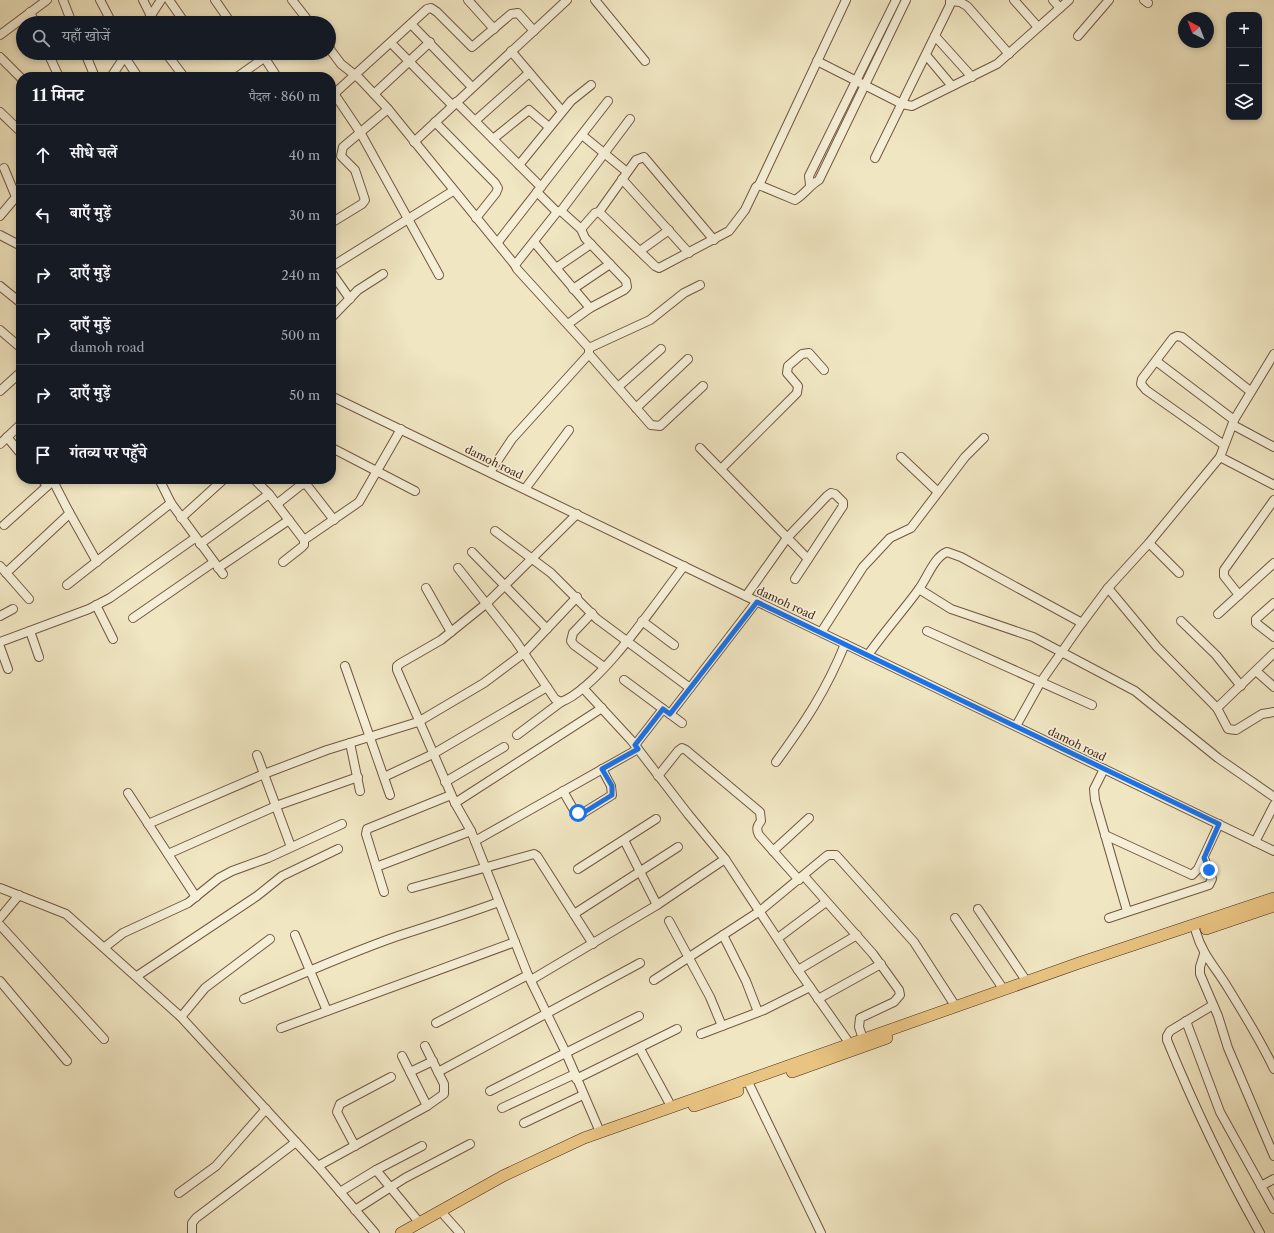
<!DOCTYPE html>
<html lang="hi">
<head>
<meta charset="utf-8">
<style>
  :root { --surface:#171b24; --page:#242831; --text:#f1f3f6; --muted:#9ea1a6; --line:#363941 }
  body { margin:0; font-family:"Libre Caslon Text","Noto Serif Devanagari",serif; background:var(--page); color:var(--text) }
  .controls { position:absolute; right:12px; top:12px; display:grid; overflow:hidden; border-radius:8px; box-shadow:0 2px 6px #0003 }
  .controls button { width:36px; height:36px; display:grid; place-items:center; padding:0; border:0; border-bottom:1px solid var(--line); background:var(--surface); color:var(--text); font:20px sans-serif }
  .compass { position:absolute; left:1178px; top:12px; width:36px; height:36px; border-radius:50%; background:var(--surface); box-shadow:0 2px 6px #0003; rotate:318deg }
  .stop { position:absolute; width:12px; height:12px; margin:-9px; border:3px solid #1a73e8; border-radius:50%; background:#fff }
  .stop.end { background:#1a73e8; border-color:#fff; box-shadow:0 1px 4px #0008 }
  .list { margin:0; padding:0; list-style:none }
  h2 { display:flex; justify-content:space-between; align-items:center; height:52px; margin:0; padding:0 16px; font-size:17px }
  h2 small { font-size:13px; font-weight:400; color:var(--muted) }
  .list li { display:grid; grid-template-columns:26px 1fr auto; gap:12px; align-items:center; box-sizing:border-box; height:60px; padding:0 16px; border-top:1px solid var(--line) }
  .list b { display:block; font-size:15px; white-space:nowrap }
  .list p { margin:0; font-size:13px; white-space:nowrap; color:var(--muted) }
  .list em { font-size:13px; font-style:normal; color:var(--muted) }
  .icon { flex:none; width:22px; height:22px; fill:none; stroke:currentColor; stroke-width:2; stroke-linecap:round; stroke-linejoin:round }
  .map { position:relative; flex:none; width:1274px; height:1233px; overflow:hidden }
  .search { position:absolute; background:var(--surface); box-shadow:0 2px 6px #0003; left:16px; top:16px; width:320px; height:44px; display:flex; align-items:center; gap:10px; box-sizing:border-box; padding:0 14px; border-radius:22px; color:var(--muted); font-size:15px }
  .panel { position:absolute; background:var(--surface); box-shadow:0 2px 6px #0003; left:16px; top:72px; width:320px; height:412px; border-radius:16px }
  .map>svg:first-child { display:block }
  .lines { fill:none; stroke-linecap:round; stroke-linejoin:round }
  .minor-casing { stroke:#735642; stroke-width:10 }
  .major-casing { stroke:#492618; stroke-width:12 }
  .minor { stroke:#f5efd7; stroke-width:8 }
  .major { stroke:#e8c381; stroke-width:11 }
  .route { stroke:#1a73e8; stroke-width:5 }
  .labels { text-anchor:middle; stroke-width:3.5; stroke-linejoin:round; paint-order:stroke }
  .street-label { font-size:11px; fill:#492618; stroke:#f5efd7 }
</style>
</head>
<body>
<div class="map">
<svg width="1274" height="1233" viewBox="0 0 1274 1233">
  <rect width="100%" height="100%" fill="#f0e6c2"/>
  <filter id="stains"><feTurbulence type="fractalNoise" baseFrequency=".005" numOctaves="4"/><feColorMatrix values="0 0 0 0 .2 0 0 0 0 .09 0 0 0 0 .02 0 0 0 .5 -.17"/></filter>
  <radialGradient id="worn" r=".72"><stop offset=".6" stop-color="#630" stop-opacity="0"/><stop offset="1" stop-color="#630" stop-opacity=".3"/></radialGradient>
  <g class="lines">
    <g class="minor-casing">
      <g id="minor">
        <path d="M63,0L72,23"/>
        <path d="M100,0L112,23"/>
        <path d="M143,0L151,16"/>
        <path d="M169,0L185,23"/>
        <path d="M215,0L231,23"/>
        <path d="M292,0L310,23"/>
        <path d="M468,0L494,29"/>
        <path d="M595,0L645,61"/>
        <path d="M1014,0L1038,27"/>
        <path d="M1053,0L1060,8"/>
        <path d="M1144,0L1148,3"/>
        <path d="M950,1L960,2L967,6L1009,54"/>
        <path d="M30,12L35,23"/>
        <path d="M146,23L161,0"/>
        <path d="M411,24L472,87"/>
        <path d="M0,35L47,0"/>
        <path d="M935,36L972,77"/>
        <path d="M1078,36L1109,0"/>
        <path d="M391,43L452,105"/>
        <path d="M329,48L341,64L360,79L388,109L515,265"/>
        <path d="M511,51L562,111"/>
        <path d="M48,53L59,77"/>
        <path d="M85,53L95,77"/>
        <path d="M166,53L184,77"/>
        <path d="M926,55L952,86"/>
        <path d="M124,56L138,77"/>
        <path d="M0,57L21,78"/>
        <path d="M264,57L277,77"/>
        <path d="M817,61L902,104L912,106L997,64L1069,0"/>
        <path d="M111,77L127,53"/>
        <path d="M237,77L271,53"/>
        <path d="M331,89L360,132L439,275"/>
        <path d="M335,93L427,9L431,8L437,12L472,47L511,14L518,13L534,31"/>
        <path d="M374,94L430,42"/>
        <path d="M456,102L541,187"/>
        <path d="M0,112L21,132"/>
        <path d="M475,121L529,73"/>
        <path d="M435,122L495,183L498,188L496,193L476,218"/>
        <path d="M582,135L627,172"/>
        <path d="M493,139L529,110L549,127"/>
        <path d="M414,142L567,0"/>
        <path d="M875,158L950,5V0"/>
        <path d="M519,165L571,101L591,85"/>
        <path d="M622,179L689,253"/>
        <path d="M759,185L846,0"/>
        <path d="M810,185L809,176L896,0"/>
        <path d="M537,192L557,212"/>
        <path d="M561,211L630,119"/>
        <path d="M599,212L636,160L644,157L714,240"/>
        <path d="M0,216L16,197L4,168"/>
        <path d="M331,223L362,204L365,200L355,170L341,156L343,147L388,109"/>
        <path d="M0,235L21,246"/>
        <path d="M498,242L608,101"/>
        <path d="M534,242L590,308"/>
        <path d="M640,251L669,230"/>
        <path d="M331,267L453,191"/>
        <path d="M556,268L591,244"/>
        <path d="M331,272L350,299"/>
        <path d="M0,286L21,303"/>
        <path d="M573,289L610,264"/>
        <path d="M331,318L358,290L383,274"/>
        <path d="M568,324L590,308L624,290L627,287L626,281L585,238L581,229"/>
        <path d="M0,330L21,348"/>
        <path d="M589,348L650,320L684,293L700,285"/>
        <path d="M589,354L651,425L660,426L703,386"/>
        <path d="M1156,361L1234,420"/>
        <path d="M618,387L661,349"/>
        <path d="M0,391L21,372"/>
        <path d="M331,396L1274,851"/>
        <path d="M636,408L688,359"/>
        <path d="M1233,425L1274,447"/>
        <path d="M7,437L21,454"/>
        <path d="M0,444L21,424"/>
        <path d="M1224,445L1146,390L1141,384L1142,379L1173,338L1177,336L1182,337L1250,391"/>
        <path d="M700,448L808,559"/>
        <path d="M334,449L415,491"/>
        <path d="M901,457L938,492"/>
        <path d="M1220,457L1274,485"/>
        <path d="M721,469L797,393L798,386L787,373L788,366L802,354L809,353L824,370"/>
        <path d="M490,472L512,439L589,354V348L517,269L515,265L557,212L561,211L581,229L595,213L599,212L655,266L659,268L729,231L745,210L756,187L759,185L795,200C804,195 810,185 819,180L906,0"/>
        <path d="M42,479L47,486"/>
        <path d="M159,479L171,503L223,574"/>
        <path d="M254,479L269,494L304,540V545L302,547L283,562"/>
        <path d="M525,489L569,430"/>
        <path d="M277,504L301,485L306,484L334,520"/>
        <path d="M69,512L97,562"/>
        <path d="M577,514L487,603L441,640L401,663L397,666V670L455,803L471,831L528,975L566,1053L600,1132"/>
        <path d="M181,518L224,479"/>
        <path d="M4,525L55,479"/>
        <path d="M495,531L551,573L597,619L690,688"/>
        <path d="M304,540L359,502L401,429"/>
        <path d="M1149,543L1179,573"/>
        <path d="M200,544L269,494"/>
        <path d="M472,552L547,629"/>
        <path d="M0,566L29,599"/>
        <path d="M218,568L289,520"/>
        <path d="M458,568L515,640L555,699L561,702C600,687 657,601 684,566"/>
        <path d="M6,573L68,515L69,512L53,481"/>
        <path d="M67,585L171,503"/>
        <path d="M426,588L451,632"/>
        <path d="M1108,588L1157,647L1217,708L1228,729L1236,730L1262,714L1274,712"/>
        <path d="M919,589L951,609L1033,637L1135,691L1218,758L1274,797"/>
        <path d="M1239,595L1224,576V570L1274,500"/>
        <path d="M746,596L787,538L827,496L831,493L835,494L843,502V506L795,579"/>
        <path d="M1274,603L1256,619V623L1274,637"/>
        <path d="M96,605L113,639"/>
        <path d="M592,613L573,633L571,641L574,645L604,667"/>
        <path d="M1218,614L1274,563"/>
        <path d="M0,616L13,609"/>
        <path d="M133,618L214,562"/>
        <path d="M642,621L674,645"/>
        <path d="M1181,621L1216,655L1241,686"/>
        <path d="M30,631L39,657"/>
        <path d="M822,631L863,567L890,538L911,528L965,457L984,438"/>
        <path d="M927,631L1092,705"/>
        <path d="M0,642L89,609L110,598L195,538"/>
        <path d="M0,647L8,669"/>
        <path d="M868,655C884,632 903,611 919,589C927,578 934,557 947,552L961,557L1082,623"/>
        <path d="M345,666L390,795"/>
        <path d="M1256,671L1274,687"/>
        <path d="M624,680L682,723"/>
        <path d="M583,688L631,740L688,814L725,859L798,970L850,1044"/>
        <path d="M1217,708L1274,653"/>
        <path d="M670,714L757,601"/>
        <path d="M1016,726L1040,683L1082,623L1108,588L1149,543L1220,457L1234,420L1274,354"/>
        <path d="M517,735L561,702"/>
        <path d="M350,743L360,791"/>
        <path d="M635,745L663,709"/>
        <path d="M257,755L291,847"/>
        <path d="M776,762C805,722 826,691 845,644"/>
        <path d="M1104,769L1094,789L1095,800L1127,911"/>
        <path d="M658,776L678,751L682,748L686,750L760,812L761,821C757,826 756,829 759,835L799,880"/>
        <path d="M384,777L433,754L547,687"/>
        <path d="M445,782L504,747"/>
        <path d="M563,791L575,812L583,813L612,795L611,786L602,769"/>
        <path d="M128,793L196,897"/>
        <path d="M455,803L602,708"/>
        <path d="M148,824L264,774L327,750L418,722L484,683L524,653L577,597"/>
        <path d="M1105,835L1192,875L1198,869L1219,824"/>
        <path d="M624,840L657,905"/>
        <path d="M475,841L638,749"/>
        <path d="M1255,842L1274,805"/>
        <path d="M773,851L809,818"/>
        <path d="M168,854L276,806L358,777"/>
        <path d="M376,867L471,831"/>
        <path d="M578,869L656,819"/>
        <path d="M804,876L873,954L899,990L900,995L894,1002L860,1018L859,1027L863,1039"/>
        <path d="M0,888L66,914L181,1017L318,1166L375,1233"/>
        <path d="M412,888L534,854L537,856L593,944"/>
        <path d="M384,892L366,834L367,829L451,795"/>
        <path d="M978,909L1027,982"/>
        <path d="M574,914L678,847"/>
        <path d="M0,918L19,895"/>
        <path d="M955,918L1004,990"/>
        <path d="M1109,918L1209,885L1212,879L1204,858"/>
        <path d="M669,921L710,997L722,1026"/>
        <path d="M0,925L104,1039"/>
        <path d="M1196,932C1202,954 1216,968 1228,988C1244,1014 1261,1041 1274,1069"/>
        <path d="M295,935L327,1011"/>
        <path d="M723,935L746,981L758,1012"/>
        <path d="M778,938L826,902"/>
        <path d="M105,947L123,933L188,903L219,878L232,871L268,858L342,824"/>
        <path d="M1204,954L1200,967V974L1218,1016L1228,1048L1274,1156"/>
        <path d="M798,970L857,935"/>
        <path d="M137,976L257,896L282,876L338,849"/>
        <path d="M531,980L657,905L725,859"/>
        <path d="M654,980L760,911L824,858L828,855H836L914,942L956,1007"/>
        <path d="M0,981L67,1061"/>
        <path d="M244,999C295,977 346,954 398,936C432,925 466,914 499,902"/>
        <path d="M818,999L881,964"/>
        <path d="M1213,1005L1170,1031L1167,1036V1040C1194,1106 1225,1171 1260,1233"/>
        <path d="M181,1017L205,988L270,939"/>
        <path d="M1186,1021L1220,1112L1274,1209"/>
        <path d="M436,1023L528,975"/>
        <path d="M281,1028L515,942"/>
        <path d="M701,1034L764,1010L810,987"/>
        <path d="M640,1049L671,1106"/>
        <path d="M402,1056L427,1106"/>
        <path d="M410,1072L433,1061"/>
        <path d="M438,1072L640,963"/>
        <path d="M576,1079L677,1029"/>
        <path d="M750,1086L821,1233"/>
        <path d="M490,1091L639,1016"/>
        <path d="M502,1108L575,1074"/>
        <path d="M524,1123L583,1095"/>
        <path d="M355,1146L337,1112L340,1104L391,1077"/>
        <path d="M318,1166L427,1106L444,1094V1084L425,1046"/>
        <path d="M376,1170L419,1222"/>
        <path d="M1261,1186L1274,1179"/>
        <path d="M340,1192L376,1170L422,1146"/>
        <path d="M179,1193L216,1166L266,1109"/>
        <path d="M355,1210L405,1178L470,1144"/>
        <path d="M444,1215L460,1233"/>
        <path d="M192,1233V1223L196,1218L296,1142"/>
      </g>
    </g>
    <g class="major-casing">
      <g id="major">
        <path d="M1206,929L1274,906"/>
        <path d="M792,1072L887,1038"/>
        <path d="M694,1106L738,1091"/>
        <path d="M401,1233L503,1176L584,1138L1079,963L1274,898"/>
      </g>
    </g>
    <use href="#minor" class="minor"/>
    <use href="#major" class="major"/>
  </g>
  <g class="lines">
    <path class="route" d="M578,813H583L612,795V786L602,769L638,749L635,745L663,709L670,714L757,602L1219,824L1204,858L1209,870"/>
  </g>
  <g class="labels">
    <g class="street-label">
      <text transform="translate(494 462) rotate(26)" y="4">damoh road</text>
      <text transform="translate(786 603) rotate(25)" y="4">damoh road</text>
      <text transform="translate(1077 744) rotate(26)" y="4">damoh road</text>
    </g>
  </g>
  <rect width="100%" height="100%" filter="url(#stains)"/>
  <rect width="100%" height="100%" fill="url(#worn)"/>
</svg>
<div class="controls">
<button>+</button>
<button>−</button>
<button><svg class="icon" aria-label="layers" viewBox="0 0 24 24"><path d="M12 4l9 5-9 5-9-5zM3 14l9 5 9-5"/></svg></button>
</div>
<svg class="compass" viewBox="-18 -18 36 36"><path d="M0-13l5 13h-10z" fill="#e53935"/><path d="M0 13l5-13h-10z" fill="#9ea1a6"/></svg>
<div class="stop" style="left:578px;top:813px"></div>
<div class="stop end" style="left:1209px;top:870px"></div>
<div class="search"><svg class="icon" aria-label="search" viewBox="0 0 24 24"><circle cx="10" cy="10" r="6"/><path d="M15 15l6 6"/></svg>यहाँ खोजें</div>
<section class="panel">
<h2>11 मिनट<small>पैदल · 860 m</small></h2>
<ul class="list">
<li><svg class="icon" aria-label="ahead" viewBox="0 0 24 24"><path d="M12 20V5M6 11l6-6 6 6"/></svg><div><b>सीधे चलें</b></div><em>40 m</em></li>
<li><svg class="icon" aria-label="left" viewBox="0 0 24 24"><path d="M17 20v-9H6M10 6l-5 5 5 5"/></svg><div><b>बाएँ मुड़ें</b></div><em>30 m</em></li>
<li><svg class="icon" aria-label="right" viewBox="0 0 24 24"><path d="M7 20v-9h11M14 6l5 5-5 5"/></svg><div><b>दाएँ मुड़ें</b></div><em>240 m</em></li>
<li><svg class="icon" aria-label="right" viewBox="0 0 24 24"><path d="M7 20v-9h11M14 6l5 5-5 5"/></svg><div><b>दाएँ मुड़ें</b><p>damoh road</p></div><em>500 m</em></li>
<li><svg class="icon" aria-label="right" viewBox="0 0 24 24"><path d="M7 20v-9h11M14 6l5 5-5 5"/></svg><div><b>दाएँ मुड़ें</b></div><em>50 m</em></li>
<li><svg class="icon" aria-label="arrive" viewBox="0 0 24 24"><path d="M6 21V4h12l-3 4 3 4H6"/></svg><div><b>गंतव्य पर पहुँचे</b></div></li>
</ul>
</section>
</div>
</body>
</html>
